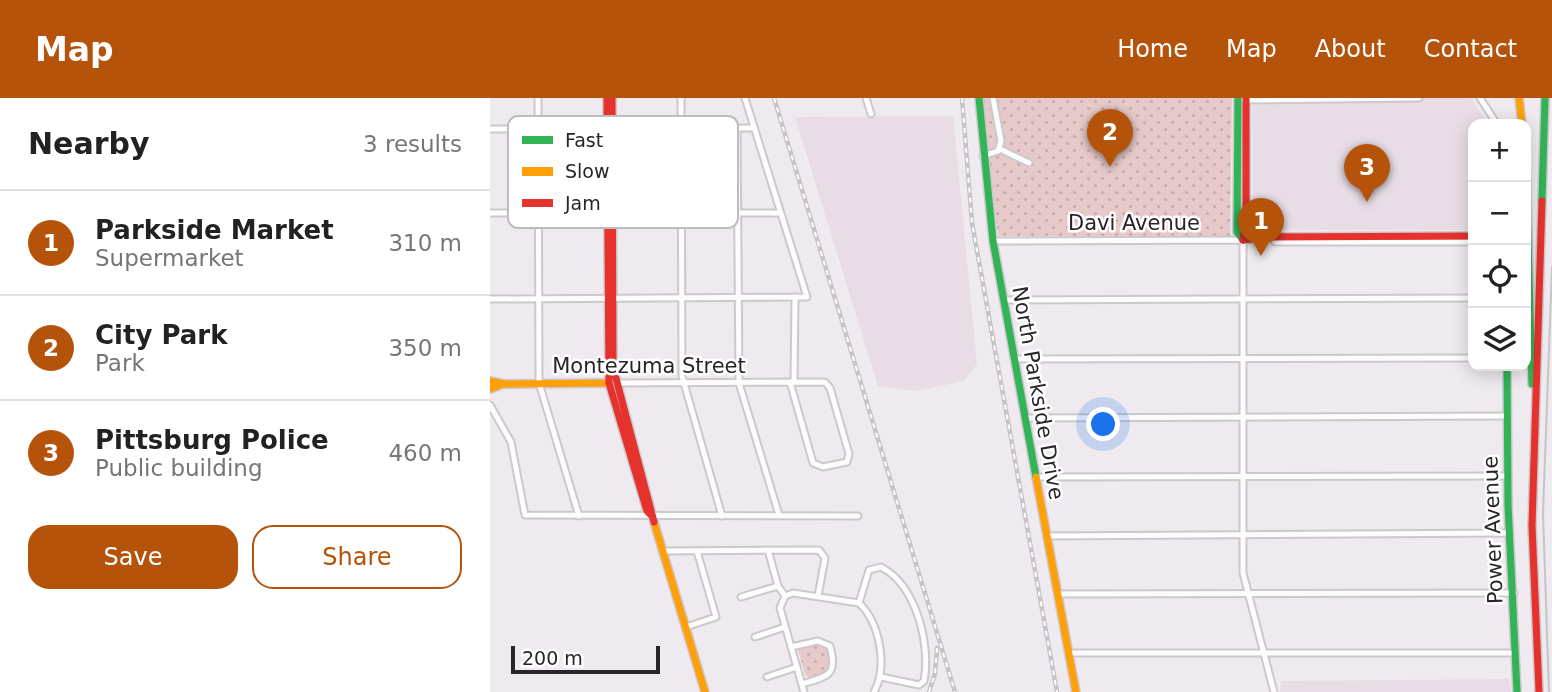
<!DOCTYPE html>
<html lang="en">
<head>
<meta charset="utf-8">
<style>
  :root { --surface:#fff; --page:#f6f6f6; --text:#222; --muted:#767676; --line:#e0e0e0; --accent:#b45309 }
  body { margin:0; font-family:"DejaVu Sans",sans-serif; background:var(--page); color:var(--text) }
  .controls { position:absolute; right:21px; top:21px; display:grid; overflow:hidden; border-radius:14px; box-shadow:0 4px 18px #0003 }
  .controls button { width:63px; height:63px; display:grid; place-items:center; padding:0; border:0; border-bottom:2px solid var(--line); background:var(--surface); color:var(--text); font:35px sans-serif }
  .scale { position:absolute; left:21px; bottom:18px; width:149px; box-sizing:border-box; padding-left:7px; border:4px solid #282427; border-top:0; font-size:19px; line-height:24px; white-space:nowrap; color:#282427; -webkit-text-stroke:5px #fff; paint-order:stroke }
  .you { position:absolute; left:614px; top:327px; width:24px; height:24px; margin:-18px; border:5px solid #fff; border-radius:50%; background:#1a73e8; box-shadow:0 0 0 10px #1a73e833 }
  .badge { display:grid; place-items:center; width:46px; height:46px; border-radius:50%; background:var(--accent); color:#fff; font-size:23px; font-weight:700 }
  .pin { position:absolute; translate:-50% -58px; filter:drop-shadow(0 2px 4px #0008) }
  .pin::after { content:''; position:absolute; top:37px; width:24px; height:21px; background:inherit; clip-path:polygon(0 0,100% 0,50% 100%) }
  .list { margin:0; padding:0; list-style:none }
  h2 { display:flex; justify-content:space-between; align-items:center; height:91px; margin:0; padding:0 28px; font-size:30px }
  h2 small { font-size:23px; font-weight:400; color:var(--muted) }
  .list li { display:grid; grid-template-columns:46px 1fr auto; gap:21px; align-items:center; box-sizing:border-box; height:105px; padding:0 28px; border-top:2px solid var(--line) }
  .list b { display:block; font-size:26px; white-space:nowrap }
  .list p { margin:0; font-size:23px; white-space:nowrap; color:var(--muted) }
  .list em { font-size:23px; font-style:normal; color:var(--muted) }
  .actions { display:flex; gap:14px; padding:21px 28px }
  .actions a { flex:1; padding:16px 0; border:2px solid var(--accent); border-radius:21px; text-align:center; font-size:24px; color:var(--accent) }
  .actions .main { background:var(--accent); color:#fff }
  .icon { flex:none; width:38px; height:38px; fill:none; stroke:currentColor; stroke-width:2; stroke-linecap:round; stroke-linejoin:round }
  .map { position:relative; flex:none; width:1062px; height:594px; overflow:hidden }
  header { display:flex; align-items:center; gap:42px; box-sizing:border-box; height:98px; padding:0 35px; background:var(--accent); color:#fff }
  header strong { font-size:33px }
  nav { display:flex; gap:38px; margin-inline-start:auto; font-size:24px }
  main { display:flex }
  aside { flex:1; background:var(--surface) }
  .map>svg:first-child { display:block }
  .built { fill:#e8dde7 }
  .park { fill:url(#park-dots) }
  .lines { fill:none; stroke-linecap:round; stroke-linejoin:round }
  .street-casing { stroke:#ccc8cc; stroke-width:9 }
  .fast-casing { stroke:#ccc8cc; stroke-width:10 }
  .slow-casing { stroke:#ccc8cc; stroke-width:10 }
  .jam-casing { stroke:#ccc8cc; stroke-width:10 }
  .street { stroke:#fdfcfd; stroke-width:5 }
  .fast { stroke:#30b455; stroke-width:7 }
  .slow { stroke:#ff9f0a; stroke-width:7 }
  .jam { stroke:#e5322d; stroke-width:7 }
  .tram { stroke:#c5c5c5; stroke-width:2 }
  .rail-casing { stroke:#c5c5c5; stroke-width:4.5 }
  .rail { stroke:#fff; stroke-width:2; stroke-dasharray:5; stroke-linecap:butt }
  .labels { text-anchor:middle; stroke-width:5; stroke-linejoin:round; paint-order:stroke }
  .street-label { font-size:21px; fill:#282427; stroke:#fff }
  .key { fill:#fff; stroke:#bebdbe; stroke-width:2 }
  .key-label { font-size:19px; fill:#282427 }
</style>
</head>
<body>
<header>
<strong>Map</strong>
<nav><a>Home</a><a>Map</a><a>About</a><a>Contact</a></nav>
</header>
<main>
<aside>
<h2>Nearby<small>3 results</small></h2>
<ul class="list">
<li><span class="badge">1</span><div><b>Parkside Market</b><p>Supermarket</p></div><em>310 m</em></li>
<li><span class="badge">2</span><div><b>City Park</b><p>Park</p></div><em>350 m</em></li>
<li><span class="badge">3</span><div><b>Pittsburg Police</b><p>Public building</p></div><em>460 m</em></li>
</ul>
<div class="actions"><a class="main">Save</a><a>Share</a></div>
</aside>
<div class="map">
<svg width="1062" height="594" viewBox="0 0 1062 594">
  <defs>
    <pattern id="park-dots" width="8" height="8" patternUnits="userSpaceOnUse" patternTransform="scale(1.75)"><rect width="8" height="8" fill="#e8c9c9"/><path d="M2 2h.1M6 6h.1" fill="none" stroke="#c7acad" stroke-width="1.8" stroke-linecap="round"/></pattern>
  </defs>
  <rect width="100%" height="100%" fill="#efeaef"/>
  <g class="built">
    <path d="M762,0H981L998,26H983V132H769L763,125Z"/>
    <path d="M463,18L487,266L474,283L426,293L388,288L305,19Z"/>
    <path d="M1019,581L1021,594H790L791,583Z"/>
  </g>
  <g class="park">
    <path d="M493,0H742L740,138H509L503,111Z"/>
    <path d="M323,546L337,550L342,562L336,574L320,580L315,577L308,552Z"/>
  </g>
  <g class="lines">
    <g class="street-casing">
      <g id="street">
        <path d="M48,0L49,285L89,418"/>
        <path d="M191,0L192,278L232,418"/>
        <path d="M376,0L381,16"/>
        <path d="M990,0L1007,26"/>
        <path d="M754,2L929,0"/>
        <path d="M0,31L264,30"/>
        <path d="M247,31L249,285L289,417"/>
        <path d="M510,51L539,65"/>
        <path d="M493,58L508,53L511,43L503,0"/>
        <path d="M0,115H290"/>
        <path d="M785,139V144H983"/>
        <path d="M503,143L753,142V475L784,594"/>
        <path d="M0,201L317,199L255,0"/>
        <path d="M513,202L983,200"/>
        <path d="M524,261L983,260"/>
        <path d="M304,284L305,199"/>
        <path d="M127,285L335,284L340,290L359,356L357,364L333,369L323,365L300,284"/>
        <path d="M0,307L21,344L35,417L368,418"/>
        <path d="M535,320L1018,318"/>
        <path d="M547,379L1018,378"/>
        <path d="M557,438L1019,435"/>
        <path d="M278,452L288,488L295,498"/>
        <path d="M173,453L329,452L335,460L328,498"/>
        <path d="M568,496L1024,495"/>
        <path d="M251,499L288,488"/>
        <path d="M369,505L379,472L391,469C426,487 441,546 434,583L429,587L391,579"/>
        <path d="M196,529L226,519L207,453"/>
        <path d="M265,539L295,529"/>
        <path d="M301,549L328,543L340,548C348,578 338,578 312,586"/>
        <path d="M579,555H1024"/>
        <path d="M277,579L307,569"/>
        <path d="M314,594L290,510L295,498L303,495L369,505C390,525 398,569 384,594"/>
      </g>
    </g>
    <g class="fast-casing">
      <g id="fast">
        <path d="M489,0L503,143L546,379"/>
        <path d="M748,0L747,134L753,142"/>
        <path d="M1036,71L1042,286"/>
        <path d="M1052,103L1055,0"/>
        <path d="M1017,268L1018,407L1027,594"/>
      </g>
    </g>
    <g class="slow-casing">
      <g id="slow">
        <path d="M1029,0L1032,26"/>
        <path d="M0,283L14,286L119,285"/>
        <path d="M0,291L13,286"/>
        <path d="M546,379L586,594"/>
        <path d="M164,424L215,594"/>
      </g>
    </g>
    <g class="jam-casing">
      <g id="jam">
        <path d="M117,0L119,285L157,413L162,418"/>
        <path d="M122,0L123,269L164,424"/>
        <path d="M753,142L773,139L983,138"/>
        <path d="M753,142L756,120V0"/>
        <path d="M1049,594L1042,428L1052,103"/>
      </g>
    </g>
    <use href="#street" class="street"/>
    <use href="#fast" class="fast"/>
    <use href="#slow" class="slow"/>
    <use href="#jam" class="jam"/>
    <path class="tram" d="M1059,594L1053,415L1062,169"/>
    <g class="rail-casing">
      <g id="rail">
        <path d="M284,0L465,594"/>
        <path d="M472,0L482,125L567,594"/>
        <path d="M439,594L445,576L447,550"/>
      </g>
    </g>
    <use href="#rail" class="rail"/>
  </g>
  <g class="labels">
    <g class="street-label">
      <text x="644" y="132">Davi Avenue</text>
      <text x="159" y="275">Montezuma Street</text>
      <text transform="translate(548 295) rotate(80)" y="7">North Parkside Drive</text>
      <text transform="translate(1003 432) rotate(-92)" y="7">Power Avenue</text>
    </g>
  </g>
  <rect x="18" y="18" width="230" height="112" rx="10" class="key"/>
  <rect x="32" y="38" width="31" height="8" fill="#30b455"/>
  <rect x="32" y="69" width="31" height="9" fill="#ff9f0a"/>
  <rect x="32" y="101" width="31" height="8" fill="#e5322d"/>
  <g class="key-label">
    <text x="75" y="49">Fast</text>
    <text x="75" y="80">Slow</text>
    <text x="75" y="112">Jam</text>
  </g>
</svg>
<div class="controls">
<button>+</button>
<button>−</button>
<button><svg class="icon" aria-label="locate" viewBox="0 0 24 24"><circle cx="12" cy="12" r="6"/><path d="M12 2v4M12 18v4M2 12h4M18 12h4"/></svg></button>
<button><svg class="icon" aria-label="layers" viewBox="0 0 24 24"><path d="M12 4l9 5-9 5-9-5zM3 14l9 5 9-5"/></svg></button>
</div>
<div class="scale">200 m</div>
<div class="you"></div>
<div class="pin badge" style="left:771px;top:158px">1</div>
<div class="pin badge" style="left:620px;top:69px">2</div>
<div class="pin badge" style="left:877px;top:104px">3</div>
</div>
</main>
</body>
</html>
